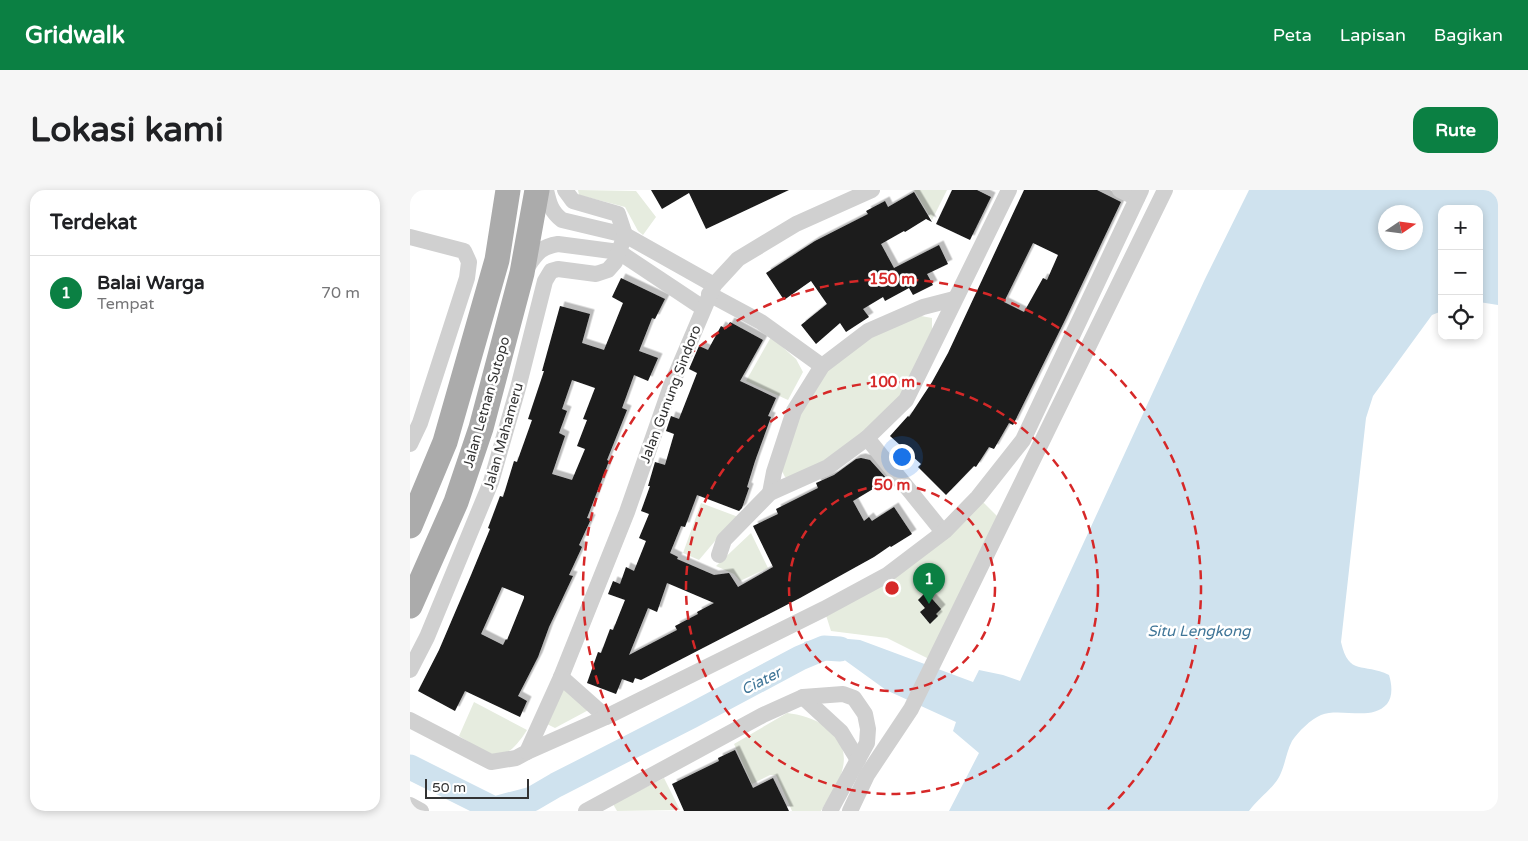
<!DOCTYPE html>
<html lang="id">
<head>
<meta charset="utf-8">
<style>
  :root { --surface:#fff; --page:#f6f6f6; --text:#202124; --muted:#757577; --line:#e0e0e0; --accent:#0b8043 }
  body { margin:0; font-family:"Varela Round",sans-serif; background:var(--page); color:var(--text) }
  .controls { position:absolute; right:15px; top:15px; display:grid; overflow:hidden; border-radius:10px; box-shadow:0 2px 8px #0003 }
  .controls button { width:45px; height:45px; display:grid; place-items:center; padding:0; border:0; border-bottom:1px solid var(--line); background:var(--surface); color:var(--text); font:25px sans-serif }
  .compass { position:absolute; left:968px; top:15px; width:45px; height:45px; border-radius:50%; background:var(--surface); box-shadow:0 2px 8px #0003; rotate:77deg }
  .scale { position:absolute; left:15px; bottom:12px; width:104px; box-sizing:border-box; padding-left:5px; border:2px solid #333; border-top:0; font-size:14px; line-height:18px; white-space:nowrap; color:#333; -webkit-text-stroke:4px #fff; paint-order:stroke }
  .you { position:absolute; left:491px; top:266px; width:18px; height:18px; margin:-12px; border:4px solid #fff; border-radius:50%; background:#1a73e8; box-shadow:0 0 0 8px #1a73e833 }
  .badge { display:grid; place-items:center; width:32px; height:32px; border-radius:50%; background:var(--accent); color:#fff; font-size:16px; font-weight:700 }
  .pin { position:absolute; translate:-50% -41px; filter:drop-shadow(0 1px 2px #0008) }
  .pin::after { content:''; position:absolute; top:26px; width:18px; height:15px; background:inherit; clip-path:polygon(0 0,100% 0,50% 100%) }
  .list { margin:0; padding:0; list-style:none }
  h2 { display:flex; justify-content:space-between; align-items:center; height:65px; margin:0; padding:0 20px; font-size:21px }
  h2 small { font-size:16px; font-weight:400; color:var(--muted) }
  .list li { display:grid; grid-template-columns:32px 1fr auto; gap:15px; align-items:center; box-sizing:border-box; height:75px; padding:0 20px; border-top:1px solid var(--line) }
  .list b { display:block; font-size:19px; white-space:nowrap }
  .list p { margin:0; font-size:16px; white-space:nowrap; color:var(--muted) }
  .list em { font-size:16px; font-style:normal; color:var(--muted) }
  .icon { flex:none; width:28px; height:28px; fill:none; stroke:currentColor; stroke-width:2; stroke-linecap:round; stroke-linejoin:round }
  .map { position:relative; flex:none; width:1088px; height:621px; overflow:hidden; border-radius:15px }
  header { display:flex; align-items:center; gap:30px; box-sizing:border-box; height:70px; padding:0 25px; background:var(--accent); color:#fff }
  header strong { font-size:24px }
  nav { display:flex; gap:28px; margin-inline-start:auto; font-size:18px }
  .intro { display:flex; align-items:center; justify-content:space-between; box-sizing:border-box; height:120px; padding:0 30px }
  h1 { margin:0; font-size:35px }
  .button { padding:12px 22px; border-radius:15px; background:var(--accent); color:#fff; font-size:18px; font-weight:700 }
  main { display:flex; gap:30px; padding:0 30px }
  aside { flex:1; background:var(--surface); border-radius:15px; box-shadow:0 2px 8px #0003 }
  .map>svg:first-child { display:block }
  .green { fill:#e6ecdf }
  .water { fill:#cfe2ee; fill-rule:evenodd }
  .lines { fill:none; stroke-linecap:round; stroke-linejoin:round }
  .river { stroke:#cfe2ee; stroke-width:25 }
  .building { fill:#1a1a1a; fill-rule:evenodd; filter:url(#shadow) }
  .minor { stroke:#d0d0d0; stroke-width:16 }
  .primary { stroke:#ababab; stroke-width:25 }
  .ring { fill:none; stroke:#d62828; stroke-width:2.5; stroke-dasharray:9 6 }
  .labels { text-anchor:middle; stroke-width:5; stroke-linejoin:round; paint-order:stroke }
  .street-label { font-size:14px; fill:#333; stroke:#fff }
  .water-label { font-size:15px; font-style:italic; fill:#3f7597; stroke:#fff }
  .centre { fill:#d62828; stroke:#fff; stroke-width:2.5 }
  .ring-label { font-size:15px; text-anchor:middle; font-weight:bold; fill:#d62828; stroke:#fff; stroke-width:5; stroke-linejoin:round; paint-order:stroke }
</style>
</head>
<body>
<header>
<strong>Gridwalk</strong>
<nav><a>Peta</a><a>Lapisan</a><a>Bagikan</a></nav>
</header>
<div class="intro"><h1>Lokasi kami</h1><a class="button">Rute</a></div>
<main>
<aside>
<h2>Terdekat<small></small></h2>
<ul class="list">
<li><span class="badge">1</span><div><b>Balai Warga</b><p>Tempat</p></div><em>70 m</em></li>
</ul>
</aside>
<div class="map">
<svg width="1088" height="621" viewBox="0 0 1088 621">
  <defs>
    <filter id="shadow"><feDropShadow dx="4.5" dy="-4.5" stdDeviation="0" flood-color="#0004"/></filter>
  </defs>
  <rect width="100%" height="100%" fill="#fff"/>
  <g class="green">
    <path d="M168,0L226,1L246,27L233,45L228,41L215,17L169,5Z"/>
    <path d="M504,0H537L522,30Z"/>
    <path d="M511,126L522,128V141L496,210L457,248L383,289L375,287L370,277L371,258L412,176L458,141Z"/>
    <path d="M361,147L386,169L393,182L378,210L336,191Z"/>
    <path d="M568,307L594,333L519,469L477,448L421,441L414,419L535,341Z"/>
    <path d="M291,313L331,328L305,351L289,370L273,363Z"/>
    <path d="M341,343L358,378L330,391L324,384L306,376Z"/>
    <path d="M153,494L186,516L145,538L135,533Z"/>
    <path d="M64,512L117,540C93,578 81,566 49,546Z"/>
    <path d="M377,523C405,526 440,543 433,577C430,593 419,607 411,621H382L366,585H360L342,594L324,554Z"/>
    <path d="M254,588L270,620L207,621L203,614Z"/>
  </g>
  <path class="water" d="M839,0H1088V115L1069,112V19H1032V121L1022,125L963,206L956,228L931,452C939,487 953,472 979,485C982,495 983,506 977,514C961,532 931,517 911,525C901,529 888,542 882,551C875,564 875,581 865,593C857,603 847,610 839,621H539L569,563L543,541L546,532L476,500L429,466L413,465L401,472L394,452L415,447L450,450L563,492L569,480L593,485L610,491L795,89ZM976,22H1006V52H976Z"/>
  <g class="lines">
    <path class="river" d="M0,577L84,619L122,609L146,595L281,526L390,468L414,458L430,459"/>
  </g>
  <g class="building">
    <path d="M241,0H379L296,39L279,3L252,19Z"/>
    <path d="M542,0H567L581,7L560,50L526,34Z"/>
    <path d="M614,0H687L711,12L655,130L603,235L599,233L584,259L579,257L566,277L564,276L536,305L508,277L511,274L480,246L498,226L499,227L522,192L538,163ZM623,53L648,65L637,90L633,88L614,122L594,112Z"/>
    <path d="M504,2L522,32L516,29L495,42L494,41L471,54L484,78L529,55L538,74L517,84L523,95L503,105L499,98L475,111L473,107L453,119L459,127L436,142L430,133L406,154L391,135L417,114L401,91L374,110L356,83L405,51L458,24L456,21L475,11L478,17Z"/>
    <path d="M211,88L255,109L245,129L242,128L229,161L248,168L238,191L224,185L212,218L217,220L197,270L199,271L177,328L181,329L169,355L172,357L159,385L163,386L139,437L128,467L108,506L117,511L110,527L55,501L45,521L8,501L29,460L61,385L80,339L78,338L90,306L93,307L104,271L107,272L122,230L118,229L134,181H132L150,116L180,124L172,153L194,160L213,113L202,107ZM162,190L185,198L173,229L177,230L167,256L175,259L162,290L142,284L155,246L149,243L157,221L152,219ZM92,397L114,406V408L97,450L96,449L93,455L71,444Z"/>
    <path d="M320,132L353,150L330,191L366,208L358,226L361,227L345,271L337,297L339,298L332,318L329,321L287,305L275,337L271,336L260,363L268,367L267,369L304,385L319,383L328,397L363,377L343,336L368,324L366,319L408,298L406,293L424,285L446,269L451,268L460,270L478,290L443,311L454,331L459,327L462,331L484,317L502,344L481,357L480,356L464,367L390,408L231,490L225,488L223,493L212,489L206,504L177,493L188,462L191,463L200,439L203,440L215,410L198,404L203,391L210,394L216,377L224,381L236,351L229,348L239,324L231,321L240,296H238L245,272L255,275L264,244L256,241L261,226L269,229L287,183L279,179L289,156L298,160L311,136L316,139ZM257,393L304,413L287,422L288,424L265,436L267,440L219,465L238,418L247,422Z"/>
    <path d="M516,402L531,419L526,424L528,426L520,434L510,422L515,418L508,410Z"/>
    <path d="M325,560L343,598L363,588L379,621H274L262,594L309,571L308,568Z"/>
  </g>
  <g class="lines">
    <g class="minor">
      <path d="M136,0C139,13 141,22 152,30L215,45L304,95"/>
      <path d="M710,0L727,8"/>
      <path d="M0,47L54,61L59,72L57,88L10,233L0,254"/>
      <path d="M115,80C126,65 129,57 148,54L209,62L293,118"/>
      <path d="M299,104L351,132L412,176"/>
      <path d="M457,248L533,342"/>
      <path d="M360,303L364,282L384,221L412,176L458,141L513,117L544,109"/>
      <path d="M309,365L314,350L360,303L418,277L457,248L496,210L599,0"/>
      <path d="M0,480L17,447L81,292L108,198L135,91L141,81L148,79L186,84L198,80L205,72L215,45L208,24L163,11L155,0"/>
      <path d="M151,487L217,322L261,196L304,95L328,69L386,34L462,0"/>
      <path d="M393,507L431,542L448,570"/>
      <path d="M0,530L81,572L106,568L117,562L151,487L196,527"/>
      <path d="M117,562L196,527L414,419L477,385L535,341L568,307L613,250L731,0"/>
      <path d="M0,615L11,621"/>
      <path d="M176,621L353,525L393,507L433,504L444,508L455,524L458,539L457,553L420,621"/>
      <path d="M440,621L457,585L501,519L755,0"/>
    </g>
    <g class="primary">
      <path d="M0,336L35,252L87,70L98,0"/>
      <path d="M0,416L46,312L71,238L112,83L127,0"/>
    </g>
  </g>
  <g class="ring">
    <circle cx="482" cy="398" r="103"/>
    <circle cx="482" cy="398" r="206"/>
    <path d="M267 620A309 309 0 1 1 697 620"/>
  </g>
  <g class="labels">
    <g class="street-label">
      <text transform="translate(260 204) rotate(-69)" y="5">Jalan Gunung Sindoro</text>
      <text transform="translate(76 212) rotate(-74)" y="5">Jalan Letnan Sutopo</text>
      <text transform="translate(93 246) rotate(-74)" y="5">Jalan Mahameru</text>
    </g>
    <g class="water-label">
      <text x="789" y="446">Situ Lengkong</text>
      <text transform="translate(351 491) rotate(-27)" y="5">Ciater</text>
    </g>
  </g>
  <circle cx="482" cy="398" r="8" class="centre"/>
  <g class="ring-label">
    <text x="482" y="94">150 m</text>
    <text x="482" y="197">100 m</text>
    <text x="482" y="300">50 m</text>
  </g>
</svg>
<div class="controls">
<button>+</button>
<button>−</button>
<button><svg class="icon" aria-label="locate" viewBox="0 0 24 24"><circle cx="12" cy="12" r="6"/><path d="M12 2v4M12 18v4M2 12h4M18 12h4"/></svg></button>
</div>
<svg class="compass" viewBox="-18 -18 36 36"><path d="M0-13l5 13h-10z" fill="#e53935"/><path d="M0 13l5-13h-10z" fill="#757577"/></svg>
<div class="scale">50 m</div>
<div class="you"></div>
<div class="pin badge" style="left:519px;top:414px">1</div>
</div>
</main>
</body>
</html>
